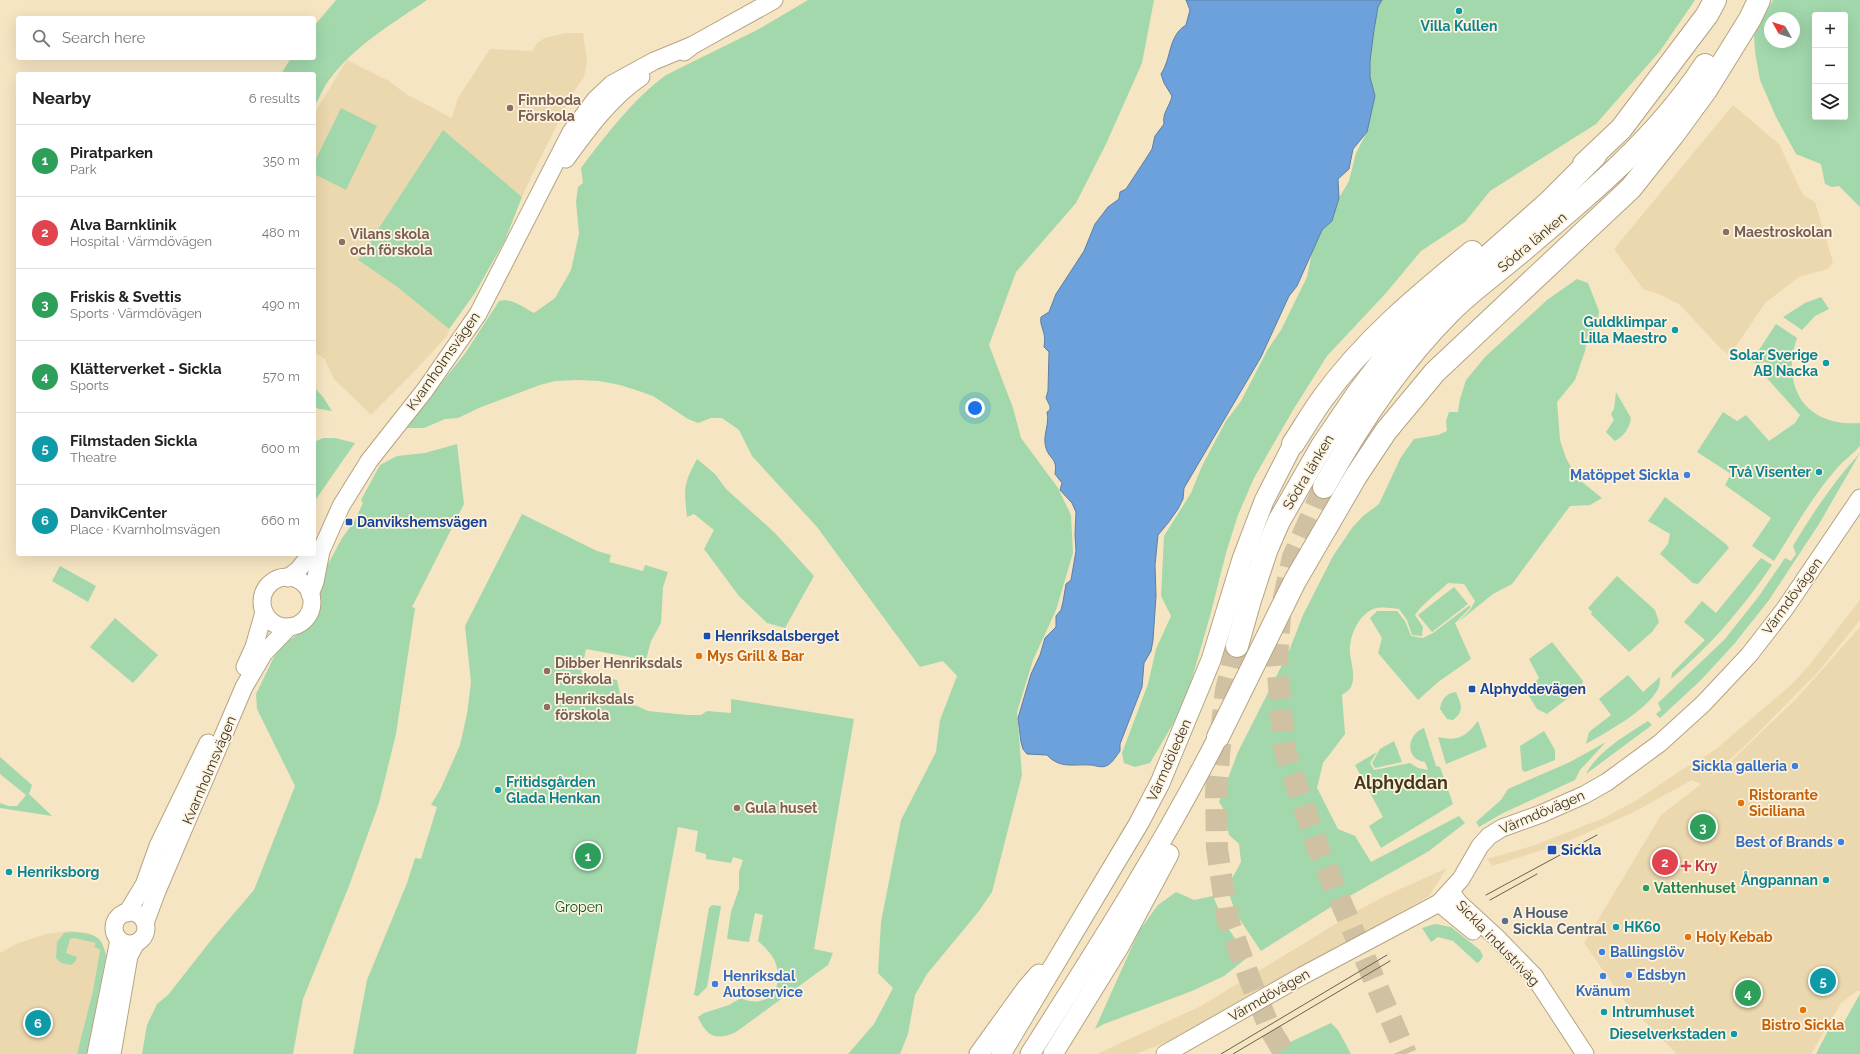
<!DOCTYPE html>
<html lang="en">
<head>
<meta charset="utf-8">
<style>
  :root { --surface:#fff; --page:#f2f2f2; --text:#222; --muted:#767676; --line:#e0e0e0; --accent:#1a73e8 }
  body { margin:0; font-family:Raleway,sans-serif; background:var(--page); color:var(--text) }
  .controls { position:absolute; right:12px; top:12px; display:grid; overflow:hidden; border-radius:4px; box-shadow:0 4px 16px #0002 }
  .controls button { width:36px; height:36px; display:grid; place-items:center; padding:0; border:0; border-bottom:1px solid var(--line); background:var(--surface); color:var(--text); font:20px sans-serif }
  .compass { position:absolute; left:1764px; top:12px; width:36px; height:36px; border-radius:50%; background:var(--surface); box-shadow:0 4px 16px #0002; rotate:309deg }
  .you { position:absolute; left:975px; top:408px; width:14px; height:14px; margin:-10px; border:3px solid #fff; border-radius:50%; background:#1a73e8; box-shadow:0 0 0 6px #1a73e833 }
  .badge { display:grid; place-items:center; width:26px; height:26px; border-radius:50%; background:var(--accent); color:#fff; font-size:13px; font-weight:700 }
  .pin { position:absolute; translate:-50% -50%; border:2px solid #fff; box-shadow:0 1px 4px #0006 }
  .list { margin:0; padding:0; list-style:none }
  h2 { display:flex; justify-content:space-between; align-items:center; height:52px; margin:0; padding:0 16px; font-size:17px }
  h2 small { font-size:13px; font-weight:400; color:var(--muted) }
  .list li { display:grid; grid-template-columns:26px 1fr auto; gap:12px; align-items:center; box-sizing:border-box; height:72px; padding:0 16px; border-top:1px solid var(--line) }
  .list b { display:block; font-size:15px; white-space:nowrap }
  .list p { margin:0; font-size:13px; white-space:nowrap; color:var(--muted) }
  .list em { font-size:13px; font-style:normal; color:var(--muted) }
  .icon { flex:none; width:22px; height:22px; fill:none; stroke:currentColor; stroke-width:2; stroke-linecap:round; stroke-linejoin:round }
  .map { position:relative; flex:none; width:1860px; height:1054px; overflow:hidden }
  .search { position:absolute; background:var(--surface); box-shadow:0 4px 16px #0002; left:16px; top:16px; width:300px; height:44px; display:flex; align-items:center; gap:10px; box-sizing:border-box; padding:0 14px; border-radius:4px; color:var(--muted); font-size:15px }
  .panel { position:absolute; background:var(--surface); box-shadow:0 4px 16px #0002; left:16px; top:72px; width:300px; height:484px; border-radius:4px }
  .map>svg:first-child { display:block }
  .built { fill:#ecd8ae }
  .green { fill:#a2d8ac; fill-rule:evenodd }
  .water { fill:#6ca1db; stroke:#5c80a4 }
  .lines { fill:none; stroke-linecap:round; stroke-linejoin:round }
  .highway-tunnel { stroke:#d0c1a2; stroke-width:22; stroke-dasharray:22 11; stroke-linecap:butt }
  .secondary-casing { stroke:#b4a483; stroke-width:19 }
  .primary-casing { stroke:#b4a483; stroke-width:21 }
  .highway-casing { stroke:#b4a483; stroke-width:24 }
  .secondary { stroke:#fff; stroke-width:17 }
  .primary { stroke:#fff; stroke-width:19 }
  .highway { stroke:#fff; stroke-width:22 }
  .tram { stroke:#69604d; stroke-width:1 }
  .culture-dot { fill:#0f9aa8; stroke:#fdf3de; stroke-width:1.5 }
  .education-dot { fill:#8d6e63; stroke:#fdf3de; stroke-width:1.5 }
  .shop-dot { fill:#3f7fe0; stroke:#fdf3de; stroke-width:1.5 }
  .transit-dot { fill:#1a4fb4; stroke:#fdf3de; stroke-width:1.5 }
  .food-dot { fill:#e8710a; stroke:#fdf3de; stroke-width:1.5 }
  .health-dot { fill:#e0444e; stroke:#fdf3de; stroke-width:1.5 }
  .leisure-dot { fill:#2e9e5b; stroke:#fdf3de; stroke-width:1.5 }
  .service-dot { fill:#5c6f8a; stroke:#fdf3de; stroke-width:1.5 }
  .labels { text-anchor:middle; stroke-width:3.5; stroke-linejoin:round; paint-order:stroke }
  .culture-label { font-size:14px; font-weight:bold; fill:#0d838f; stroke:#fdf3de; text-anchor:end }
  .education-label { font-size:14px; font-weight:bold; fill:#785e54; stroke:#fdf3de; text-anchor:start }
  .street-label { font-size:14px; fill:#383224; stroke:#fdf3de }
  .shop-label { font-size:14px; font-weight:bold; fill:#366cbe; stroke:#fdf3de; text-anchor:end }
  .transit-label { font-size:14px; font-weight:bold; fill:#164399; stroke:#fdf3de; text-anchor:start }
  .food-label { font-size:14px; font-weight:bold; fill:#c56008; stroke:#fdf3de; text-anchor:start }
  .health-label { font-size:14px; font-weight:bold; fill:#be3a42; stroke:#fdf3de; text-anchor:start }
  .leisure-label { font-size:14px; font-weight:bold; fill:#27864d; stroke:#fdf3de; text-anchor:start }
  .park-label { font-size:14px; fill:#065525; stroke:#fdf3de }
  .service-label { font-size:14px; font-weight:bold; fill:#4e5e75; stroke:#fdf3de; text-anchor:start }
  .district-label { font-size:18px; font-weight:bold; fill:#453719; stroke:#fdf3de }
</style>
</head>
<body>
<div class="map">
<svg width="1860" height="1054" viewBox="0 0 1860 1054">
  <rect width="100%" height="100%" fill="#f6e5c2"/>
  <g class="built">
    <path d="M566,33H583L587,61L584,77L573,93L533,173L522,197L443,131L358,260L396,286L449,329L447,336L413,373L371,415L333,378L325,359L314,352V114L347,60L389,81L406,94L452,118L458,98L490,49L532,51L537,43L545,38Z"/>
    <path d="M1733,105L1779,144L1803,195L1815,202L1833,262L1828,269L1799,277L1765,303L1730,355L1722,350L1679,304L1659,294L1643,289L1614,249Z"/>
    <path d="M1860,600V620L1818,672L1748,743L1709,778L1725,767L1796,699L1860,627V991H1857L1841,1003L1811,1054H1677L1626,1003L1584,943L1661,815L1701,784L1692,780L1632,813L1561,844L1492,866L1487,859L1535,845L1604,818L1637,800L1680,771L1715,750L1793,683L1810,664Z"/>
    <path d="M1447,868L1429,896L1221,1015L1169,1041L1136,1054H1097L1201,1006L1357,911L1389,894Z"/>
    <path d="M69,931L88,933L99,940L103,950L79,1054H0V953L18,943L47,934Z"/>
  </g>
  <g class="green">
    <path d="M336,0H427C394,22 353,47 329,80C323,88 319,98 314,107V74H281L291,58H314V26Z"/>
    <path d="M808,0H1154L1142,63L1106,144L1076,203L1016,272L989,345L1013,408L1021,438L1058,488L1071,515L1073,553L1056,610L1033,660L1017,712L1022,775L992,892L979,911L927,974L915,995L908,1034L900,1054H848L874,1024L893,988L878,973L881,922L901,820L936,752L940,720L957,676L943,661L920,667L817,527L752,456L739,430L722,418H711L698,423L688,419L653,396L639,391L620,385L599,381L578,380L555,381L540,385L481,407L458,418L445,419L424,428H406L466,352L499,301C511,297 524,308 534,313L555,298L571,270L579,234L576,202L578,187L583,183L581,168C606,135 633,99 666,75L759,29Z"/>
    <path d="M1382,0H1695L1660,51L1596,124L1490,191L1465,222L1421,251L1386,293L1327,356L1293,410L1254,478L1238,515L1226,553L1210,616L1191,682L1174,722L1150,763L1135,767L1124,763L1122,753L1148,684L1156,649L1171,616L1161,596L1164,536L1191,493L1202,466L1226,421L1241,401L1268,349L1281,330L1307,277L1313,247L1322,230L1332,221L1339,198L1349,181L1356,153L1367,132L1375,96L1370,77V61L1374,30L1378,7Z"/>
    <path d="M1773,0H1860V207L1839,186L1832,187L1825,184L1821,164L1796,154L1776,117L1760,80L1755,52L1754,35ZM1815,15H1845V117H1815ZM1770,18H1794V42H1770Z"/>
    <path d="M341,108L377,126L346,190L314,174V163Z"/>
    <path d="M443,130L522,197L505,240L475,293L449,329L396,286L358,260Z"/>
    <path d="M1577,279L1588,283L1599,311L1598,322L1587,337L1585,351L1575,380L1557,402L1560,440L1566,458L1577,478L1602,498L1590,505L1570,506L1512,584L1493,594L1457,623L1470,610L1475,601L1464,584L1448,583C1438,593 1423,603 1415,615L1423,627L1422,636L1412,635L1407,620L1399,609C1390,608 1379,606 1371,610C1357,618 1349,637 1350,653C1351,663 1356,677 1351,687C1349,690 1345,693 1342,695L1345,734L1323,763L1317,788L1338,829L1355,836L1371,862L1459,816L1465,823L1429,851L1334,905L1261,951L1236,914L1230,897L1231,880L1241,862L1239,844L1229,835L1223,808L1219,802L1238,752L1289,651L1303,615L1333,556L1352,528L1363,516L1379,504L1401,457L1414,439L1438,435L1447,431L1446,421L1449,412H1458L1460,399L1466,380L1485,357L1547,300Z"/>
    <path d="M1821,297L1829,309L1815,316L1802,330L1783,317L1805,303Z"/>
    <path d="M1776,324L1797,338C1795,345 1792,352 1792,359C1789,403 1818,426 1860,423V446C1853,454 1844,460 1838,467C1813,495 1794,529 1774,561L1752,546L1771,518L1725,485L1731,474L1697,452L1723,412L1737,421L1746,415L1769,441L1795,423L1800,415L1766,377L1773,370L1766,362L1757,363L1751,362Z"/>
    <path d="M314,387L323,397L332,411L319,409L314,406Z"/>
    <path d="M1616,392L1631,418C1629,429 1624,436 1615,441L1606,432L1614,420L1611,414L1614,409Z"/>
    <path d="M323,438H335L355,443L314,502V442Z"/>
    <path d="M457,444L464,504L412,607L415,608L396,734L379,803L349,886L303,999L293,1054H142L147,1025L157,1004L168,995L212,939L254,890L295,786L257,709L256,694L274,657L282,645L310,626L319,615L321,583L327,566L342,538L354,522L363,503L361,500L380,465L397,456L425,453Z"/>
    <path d="M1860,453L1819,524L1769,600L1735,643L1701,680L1660,718L1656,714L1661,710L1658,703L1725,639L1759,596L1785,558L1791,561L1796,554L1793,546C1812,514 1834,481 1860,453Z"/>
    <path d="M697,459L715,474L726,489L775,533L814,576L785,628L767,623L739,596L704,549L714,530L694,514L687,517C684,488 683,485 697,459Z"/>
    <path d="M1665,497L1726,544L1729,548L1698,584L1693,583L1660,554L1668,544L1670,534L1648,521Z"/>
    <path d="M522,514L597,551L611,555L609,562L643,571L645,565L668,572L663,587L661,623L651,641L646,660L586,649L581,673L617,680L622,703L637,706L648,711L687,715H701L707,711L731,713V699L854,719L814,949L833,953L828,965L736,1032C716,1041 707,1037 698,1017L704,1013L729,1005L741,998C763,1009 783,993 777,968C775,957 767,949 758,941L763,915L755,913L749,942L727,939L731,912L739,889V872L743,860L733,857L731,863L706,859V854L695,851L698,831L678,827L636,1054H353L367,980L407,883L415,858L421,859L437,807L431,805L441,788L460,745L467,714L471,682L465,626Z"/>
    <path d="M1761,558L1772,565C1741,610 1712,644 1671,679L1672,673L1705,640L1684,622L1702,601L1716,613Z"/>
    <path d="M60,566L96,586L88,602L52,581Z"/>
    <path d="M1617,576L1655,610L1659,622L1652,632L1629,652L1591,614L1592,612L1588,608Z"/>
    <path d="M1454,587L1468,604L1432,632L1418,615Z"/>
    <path d="M1470,605V608L1455,623L1471,659L1438,682L1418,700L1378,653L1382,638L1370,618L1377,611H1397L1405,621L1411,636L1423,638L1433,633Z"/>
    <path d="M115,618L158,655L133,683L90,647Z"/>
    <path d="M1552,642L1583,681L1581,688L1547,714L1537,709L1526,691L1539,678L1529,659Z"/>
    <path d="M1628,675L1643,692L1660,677C1660,680 1660,684 1659,686C1652,708 1605,733 1586,744L1589,732L1611,715L1599,699Z"/>
    <path d="M1456,692C1461,704 1465,711 1453,720L1447,719L1440,709C1441,700 1446,693 1456,692Z"/>
    <path d="M1478,721L1487,747L1446,764L1438,737C1458,742 1466,736 1478,721Z"/>
    <path d="M1648,721L1652,725L1586,774C1598,751 1626,735 1648,721Z"/>
    <path d="M1424,728L1436,766L1440,767L1453,804L1381,848L1369,826L1383,817L1355,765L1377,752L1370,763L1374,770L1410,763L1418,768L1428,770L1425,762C1404,759 1407,734 1424,728Z"/>
    <path d="M1544,731L1555,750V760L1525,772L1522,770L1520,746Z"/>
    <path d="M1394,741L1402,762L1375,768L1372,763L1380,749Z"/>
    <path d="M1606,742L1580,770L1575,780L1503,813L1479,827L1476,822L1501,800L1508,789L1570,762Z"/>
    <path d="M0,757L32,785L29,794L52,816L0,808V803L8,806H17L26,795L0,774Z"/>
    <path d="M1176,892L1194,900L1213,896L1225,924L1248,957L1224,976L1192,991L1104,1024L1095,1029L1139,931L1158,905Z"/>
    <path d="M712,905L721,906L707,987L698,996L694,995L709,908Z"/>
    <path d="M1435,924L1451,927L1480,950L1483,956L1480,961L1477,963L1453,941L1438,937L1431,942L1422,928Z"/>
    <path d="M73,932C93,934 102,934 106,956L87,1054H77L93,991L100,951L99,949L94,947L96,943L74,938L70,939L66,953L77,957L75,962L71,965L61,963L56,958L57,942L64,933Z"/>
    <path d="M1860,994V1054H1816L1830,1027L1839,1031Z"/>
    <path d="M1331,1023L1338,1030L1351,1054H1273L1271,1051Z"/>
  </g>
  <path class="water" d="M1186,0H1382L1378,7L1374,30L1370,61V77L1375,96L1367,132L1353,149L1349,169L1338,179L1339,198L1332,221L1322,230L1297,286L1289,296L1261,357L1184,488L1183,499L1178,509L1168,523L1158,535L1155,565L1156,596L1153,640L1151,651L1144,663L1142,687L1120,744V751C1117,755 1113,762 1108,765C1101,769 1096,765 1090,765C1073,764 1060,769 1047,755L1027,754L1023,749L1021,742L1018,718L1031,674L1040,655L1045,638L1056,627V616L1061,610L1063,602L1066,584L1071,580L1076,551L1075,534L1076,512L1072,503L1060,490L1062,483L1055,474C1058,458 1049,459 1046,448C1042,436 1050,424 1047,412L1050,410V406L1046,398L1048,391L1049,352L1044,347C1047,331 1039,327 1041,317L1049,312L1056,294L1084,251L1095,224L1108,207L1119,199L1120,192L1126,189L1147,157L1152,149L1155,136L1164,124C1162,113 1170,106 1172,96L1164,83L1161,74C1172,57 1168,36 1186,25L1190,10Z"/>
  <g class="lines">
    <g class="highway-tunnel">
      <path d="M1324,487L1293,557L1280,615L1277,661L1284,748L1319,851L1406,1054"/>
      <path d="M1237,646L1226,690L1221,733L1216,792L1217,848L1227,917L1250,980L1270,1029L1285,1054"/>
    </g>
    <g class="secondary-casing">
      <g id="secondary">
        <path d="M684,52L693,45L774,0"/>
        <path d="M566,159C587,130 610,98 641,77"/>
        <circle cx="287" cy="602" r="25"/>
        <path d="M288,578L298,570L311,554"/>
        <path d="M310,594L315,582L321,551L341,506L369,461L425,390L478,314L571,132L595,100L612,84L654,61L693,45"/>
        <path d="M245,667L254,647L264,612"/>
        <path d="M1451,892L1459,903L1496,937L1534,976L1585,1054"/>
        <path d="M1439,903L1473,931"/>
        <circle cx="130" cy="928" r="16"/>
        <path d="M127,913L144,885L158,846L208,743"/>
        <path d="M145,923L157,891L244,687L264,653L289,627"/>
        <path d="M96,1054L119,940"/>
        <path d="M112,1054L129,956L136,943"/>
        <path d="M1165,1054L1302,976L1439,903L1461,879L1480,846L1489,836L1502,828L1541,814L1584,795L1607,782L1660,743L1703,704L1749,655L1784,610L1860,498"/>
      </g>
    </g>
    <g class="primary-casing">
      <g id="primary">
        <path d="M979,1054L1026,989L1039,974"/>
        <path d="M1001,1054L1139,823L1160,783L1211,660L1242,559L1264,501L1293,444"/>
        <path d="M1030,1054C1096,950 1162,847 1218,737"/>
        <path d="M1053,1054L1119,947L1169,854"/>
      </g>
    </g>
    <g class="highway-casing">
      <g id="highway">
        <path d="M1584,164L1621,129L1707,15L1715,0"/>
        <path d="M1293,444C1303,429 1312,413 1323,398C1364,341 1418,296 1472,252"/>
        <path d="M1324,487C1359,423 1400,362 1451,311C1471,291 1495,274 1516,256C1585,198 1655,141 1705,65"/>
        <path d="M1237,646L1250,600L1266,551L1279,521L1322,446L1358,393L1393,347L1461,280L1549,202L1595,156"/>
        <path d="M1218,737L1295,581L1356,476L1386,431L1435,372L1631,188L1673,135L1706,90L1750,19L1759,0"/>
      </g>
    </g>
    <use href="#secondary" class="secondary"/>
    <use href="#primary" class="primary"/>
    <use href="#highway" class="highway"/>
    <g class="tram">
      <path d="M1570,856L1593,844"/>
      <path d="M1486,895L1597,835"/>
      <path d="M1490,900L1537,874"/>
      <path d="M1221,1054L1387,955"/>
      <path d="M1233,1054L1390,961"/>
    </g>
  </g>
  <g class="culture-dot">
    <circle cx="1459" cy="11" r="4"/>
    <circle cx="1675" cy="330" r="4"/>
    <circle cx="1826" cy="363" r="4"/>
    <circle cx="1819" cy="472" r="4"/>
    <circle cx="498" cy="790" r="4"/>
    <circle cx="9" cy="872" r="4"/>
    <circle cx="1826" cy="880" r="4"/>
    <circle cx="1616" cy="927" r="4"/>
    <circle cx="1604" cy="1012" r="4"/>
    <circle cx="1734" cy="1034" r="4"/>
  </g>
  <g class="education-dot">
    <circle cx="510" cy="108" r="4"/>
    <circle cx="1726" cy="232" r="4"/>
    <circle cx="342" cy="242" r="4"/>
    <circle cx="547" cy="671" r="4"/>
    <circle cx="547" cy="707" r="4"/>
    <circle cx="737" cy="808" r="4"/>
  </g>
  <g class="shop-dot">
    <circle cx="1687" cy="475" r="4"/>
    <circle cx="1795" cy="766" r="4"/>
    <circle cx="1841" cy="842" r="4"/>
    <circle cx="1602" cy="952" r="4"/>
    <circle cx="1629" cy="975" r="4"/>
    <circle cx="1603" cy="976" r="4"/>
    <circle cx="715" cy="984" r="4"/>
  </g>
  <g class="transit-dot">
    <rect x="345" y="518" width="8" height="8" rx="2"/>
    <rect x="703" y="632" width="8" height="8" rx="2"/>
    <rect x="1468" y="685" width="8" height="8" rx="2"/>
    <rect x="1547" y="845" width="10" height="10" rx="2"/>
  </g>
  <g class="food-dot">
    <circle cx="699" cy="656" r="4"/>
    <circle cx="1741" cy="803" r="4"/>
    <circle cx="1688" cy="937" r="4"/>
    <circle cx="1803" cy="1010" r="4"/>
  </g>
  <path class="health-dot" d="M1684 860h4v4h4v4h-4v4h-4v-4h-4v-4h4z"/>
  <circle class="leisure-dot" cx="1646" cy="888" r="4"/>
  <circle class="service-dot" cx="1505" cy="921" r="4"/>
  <g class="labels">
    <g class="culture-label">
      <text x="1459" y="31" text-anchor="middle">Villa Kullen</text>
      <text x="1667" y="327">Guldklimpar<tspan x="1667" dy="16">Lilla Maestro</tspan></text>
      <text x="1818" y="360">Solar Sverige<tspan x="1818" dy="16">AB Nacka</tspan></text>
      <text x="1811" y="477">Två Visenter</text>
      <text x="506" y="787" text-anchor="start">Fritidsgården<tspan x="506" dy="16">Glada Henkan</tspan></text>
      <text x="17" y="877" text-anchor="start">Henriksborg</text>
      <text x="1818" y="885">Ångpannan</text>
      <text x="1624" y="932" text-anchor="start">HK60</text>
      <text x="1612" y="1017" text-anchor="start">Intrumhuset</text>
      <text x="1726" y="1039">Dieselverkstaden</text>
    </g>
    <g class="education-label">
      <text x="518" y="105">Finnboda<tspan x="518" dy="16">Förskola</tspan></text>
      <text x="1734" y="237">Maestroskolan</text>
      <text x="350" y="239">Vilans skola<tspan x="350" dy="16">och förskola</tspan></text>
      <text x="555" y="668">Dibber Henriksdals<tspan x="555" dy="16">Förskola</tspan></text>
      <text x="555" y="704">Henriksdals<tspan x="555" dy="16">förskola</tspan></text>
      <text x="745" y="813">Gula huset</text>
    </g>
    <g class="street-label">
      <text transform="translate(1532 242) rotate(-40)" y="5">Södra länken</text>
      <text transform="translate(443 361) rotate(-55)" y="5">Kvarnholmsvägen</text>
      <text transform="translate(1308 472) rotate(-59)" y="5">Södra länken</text>
      <text transform="translate(1792 596) rotate(-54)" y="5">Värmdövägen</text>
      <text transform="translate(1169 760) rotate(-66)" y="5">Värmdöleden</text>
      <text transform="translate(209 770) rotate(-67)" y="5">Kvarnholmsvägen</text>
      <text transform="translate(1542 812) rotate(-23)" y="5">Värmdövägen</text>
      <text transform="translate(1498 943) rotate(46)" y="5">Sickla industriväg</text>
      <text transform="translate(1269 995) rotate(-30)" y="5">Värmdövägen</text>
    </g>
    <g class="shop-label">
      <text x="1679" y="480">Matöppet Sickla</text>
      <text x="1787" y="771">Sickla galleria</text>
      <text x="1833" y="847">Best of Brands</text>
      <text x="1610" y="957" text-anchor="start">Ballingslöv</text>
      <text x="1637" y="980" text-anchor="start">Edsbyn</text>
      <text x="723" y="981" text-anchor="start">Henriksdal<tspan x="723" dy="16">Autoservice</tspan></text>
      <text x="1603" y="996" text-anchor="middle">Kvänum</text>
    </g>
    <g class="transit-label">
      <text x="357" y="527">Danvikshemsvägen</text>
      <text x="715" y="641">Henriksdalsberget</text>
      <text x="1480" y="694">Alphyddevägen</text>
      <text x="1561" y="855">Sickla</text>
    </g>
    <g class="food-label">
      <text x="707" y="661">Mys Grill &amp; Bar</text>
      <text x="1749" y="800">Ristorante<tspan x="1749" dy="16">Siciliana</tspan></text>
      <text x="1696" y="942">Holy Kebab</text>
      <text x="1803" y="1030" text-anchor="middle">Bistro Sickla</text>
    </g>
    <g class="health-label">
      <text x="1695" y="871">Kry</text>
    </g>
    <g class="leisure-label">
      <text x="1654" y="893">Vattenhuset</text>
    </g>
    <g class="park-label">
      <text x="579" y="912">Gropen</text>
    </g>
    <g class="service-label">
      <text x="1513" y="918">A House<tspan x="1513" dy="16">Sickla Central</tspan></text>
    </g>
    <g class="district-label">
      <text x="1401" y="789">Alphyddan</text>
    </g>
  </g>
</svg>
<div class="controls">
<button>+</button>
<button>−</button>
<button><svg class="icon" aria-label="layers" viewBox="0 0 24 24"><path d="M12 4l9 5-9 5-9-5zM3 14l9 5 9-5"/></svg></button>
</div>
<svg class="compass" viewBox="-18 -18 36 36"><path d="M0-13l5 13h-10z" fill="#e53935"/><path d="M0 13l5-13h-10z" fill="#767676"/></svg>
<div class="you"></div>
<div class="pin badge" style="left:588px;top:856px;background:#2e9e5b">1</div>
<div class="pin badge" style="left:1665px;top:862px;background:#e0444e">2</div>
<div class="pin badge" style="left:1703px;top:827px;background:#2e9e5b">3</div>
<div class="pin badge" style="left:1748px;top:993px;background:#2e9e5b">4</div>
<div class="pin badge" style="left:1823px;top:981px;background:#0f9aa8">5</div>
<div class="pin badge" style="left:38px;top:1023px;background:#0f9aa8">6</div>
<div class="search"><svg class="icon" aria-label="search" viewBox="0 0 24 24"><circle cx="10" cy="10" r="6"/><path d="M15 15l6 6"/></svg>Search here</div>
<section class="panel">
<h2>Nearby<small>6 results</small></h2>
<ul class="list">
<li><span class="badge" style="background:#2e9e5b">1</span><div><b>Piratparken</b><p>Park</p></div><em>350 m</em></li>
<li><span class="badge" style="background:#e0444e">2</span><div><b>Alva Barnklinik</b><p>Hospital · Värmdövägen</p></div><em>480 m</em></li>
<li><span class="badge" style="background:#2e9e5b">3</span><div><b>Friskis &amp; Svettis</b><p>Sports · Värmdövägen</p></div><em>490 m</em></li>
<li><span class="badge" style="background:#2e9e5b">4</span><div><b>Klätterverket - Sickla</b><p>Sports</p></div><em>570 m</em></li>
<li><span class="badge" style="background:#0f9aa8">5</span><div><b>Filmstaden Sickla</b><p>Theatre</p></div><em>600 m</em></li>
<li><span class="badge" style="background:#0f9aa8">6</span><div><b>DanvikCenter</b><p>Place · Kvarnholmsvägen</p></div><em>660 m</em></li>
</ul>
</section>
</div>
</body>
</html>
